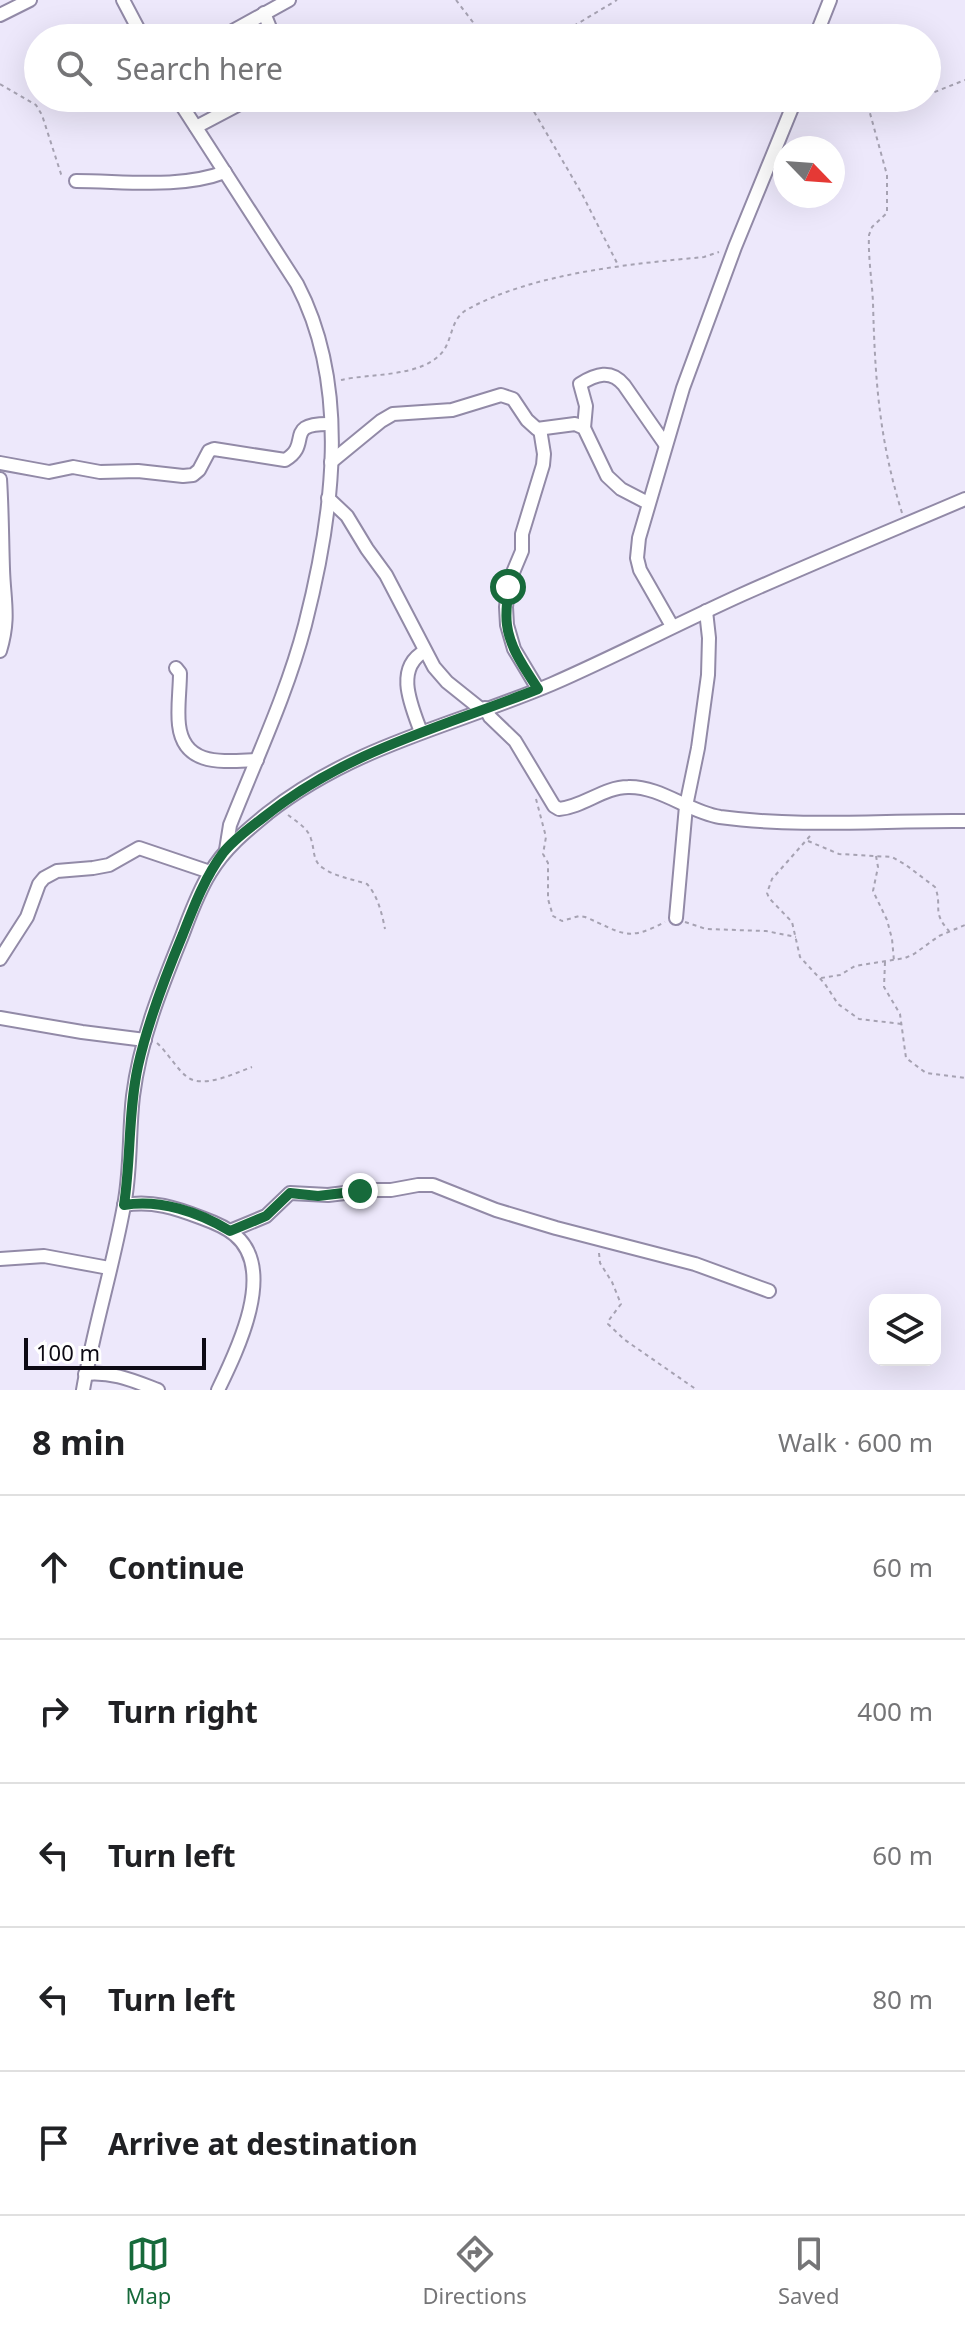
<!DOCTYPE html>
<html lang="en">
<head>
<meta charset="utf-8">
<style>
  :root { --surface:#fff; --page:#f6f6f6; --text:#202124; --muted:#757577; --line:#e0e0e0; --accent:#176a3b }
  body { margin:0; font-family:"Noto Sans",sans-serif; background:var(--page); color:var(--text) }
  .controls { position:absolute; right:24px; bottom:24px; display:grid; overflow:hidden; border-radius:16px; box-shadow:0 8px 32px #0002 }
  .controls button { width:72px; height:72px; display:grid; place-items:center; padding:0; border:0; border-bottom:2px solid var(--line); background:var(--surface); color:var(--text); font:40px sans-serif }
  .compass { position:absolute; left:773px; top:136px; width:72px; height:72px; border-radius:50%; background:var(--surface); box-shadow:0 8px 32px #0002; rotate:115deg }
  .scale { position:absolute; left:24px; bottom:20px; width:182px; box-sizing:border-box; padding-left:8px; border:4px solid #0d0a14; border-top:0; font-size:22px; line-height:28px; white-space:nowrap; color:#0d0a14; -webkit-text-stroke:6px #fff; paint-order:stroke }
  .stop { position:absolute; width:24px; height:24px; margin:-18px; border:6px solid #176a3b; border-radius:50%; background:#fff }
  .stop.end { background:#176a3b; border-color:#fff; box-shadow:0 2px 8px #0008 }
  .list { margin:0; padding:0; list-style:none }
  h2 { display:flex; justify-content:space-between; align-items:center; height:104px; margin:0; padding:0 32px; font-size:34px }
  h2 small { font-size:26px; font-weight:400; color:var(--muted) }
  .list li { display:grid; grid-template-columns:52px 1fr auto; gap:24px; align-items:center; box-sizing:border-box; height:144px; padding:0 32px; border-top:2px solid var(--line) }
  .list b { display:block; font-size:30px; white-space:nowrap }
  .list em { font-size:26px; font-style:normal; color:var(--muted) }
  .icon { flex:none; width:44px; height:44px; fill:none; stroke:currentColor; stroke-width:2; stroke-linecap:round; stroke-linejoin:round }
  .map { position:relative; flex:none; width:965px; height:1390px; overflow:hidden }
  .search { position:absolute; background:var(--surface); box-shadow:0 8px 32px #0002; left:24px; right:24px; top:24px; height:88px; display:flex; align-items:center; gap:20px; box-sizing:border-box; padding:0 28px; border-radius:44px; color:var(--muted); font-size:30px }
  .sheet { height:824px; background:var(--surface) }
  nav { display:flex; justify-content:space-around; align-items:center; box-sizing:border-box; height:112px; border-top:2px solid var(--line); background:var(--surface); font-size:22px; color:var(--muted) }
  nav a { display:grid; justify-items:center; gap:4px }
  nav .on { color:var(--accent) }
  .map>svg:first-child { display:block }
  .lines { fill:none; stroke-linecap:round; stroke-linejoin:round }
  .minor-casing { stroke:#928aa7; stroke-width:16 }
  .path { stroke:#a6a2b2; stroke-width:2; stroke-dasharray:4 4; stroke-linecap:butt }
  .minor { stroke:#fff; stroke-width:12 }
  .route { stroke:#176a3b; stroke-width:10 }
</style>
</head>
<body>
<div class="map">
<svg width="965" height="1390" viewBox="0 0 965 1390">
  <rect width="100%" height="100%" fill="#ede8fb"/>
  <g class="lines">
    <g class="minor-casing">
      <g id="minor">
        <path d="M123,0L143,38"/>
        <path d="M264,13L274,38"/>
        <path d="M0,15L30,0"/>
        <path d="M220,38L289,0"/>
        <path d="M815,38L830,0"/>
        <path d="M177,98L297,284C351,387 333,516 305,625C287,694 256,759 230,825L226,850"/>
        <path d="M196,127L251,98"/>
        <path d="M76,181C124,181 180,189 225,172"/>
        <path d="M584,428L586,406L580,384C596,374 611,369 624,385L665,444"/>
        <path d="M331,462L381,421L393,414L452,410L501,395L513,399L527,420L537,429L575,424L584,428L607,476L621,489L648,503"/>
        <path d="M0,463L49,472L73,467L100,472L138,471L183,476L193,475L199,470L209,451L214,449L285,460C313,444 282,423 331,424"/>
        <path d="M0,479C2,509 2,539 3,569C4,601 10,618 0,651"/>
        <path d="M328,498L347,516L367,549L386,575L434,667L447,682L482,710"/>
        <path d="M672,626L640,570L637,558L639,538L683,388L735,247L796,98"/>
        <path d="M176,668L180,673C180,690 177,709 179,725C184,768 225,761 257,760"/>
        <path d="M538,689L514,649L507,625L506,607L509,582L522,551V534L543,465L544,454L540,429"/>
        <path d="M485,708L490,717L515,741L554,806L559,809C583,807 604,787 628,787C660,786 689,812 720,817C801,828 884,820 965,821"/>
        <path d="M421,732C411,705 394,668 425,651"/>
        <path d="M676,918L686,806L698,748L708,675L709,638L706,611"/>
        <path d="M0,959L27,917L39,884L44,878L57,871L93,868L109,865L139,848L210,872"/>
        <path d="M0,1018L82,1032L145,1040"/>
        <path d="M124,1205C152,1200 176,1208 202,1218C213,1222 226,1227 235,1235C277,1270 237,1351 218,1390"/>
        <path d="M230,1231L266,1216L290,1193L328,1195L370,1190H391L418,1185H433L496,1210L556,1228L695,1264L769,1291"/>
        <path d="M0,1259L44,1256L109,1268"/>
        <path d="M85,1374C112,1371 134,1381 158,1390"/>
        <path d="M83,1390C94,1326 114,1264 125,1200C131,1165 129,1130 133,1096C140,1040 161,988 182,936C190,915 198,892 210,873C225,848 246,831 268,813C355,745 453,726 552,684C616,656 677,624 741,595C815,562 890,531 965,499"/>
      </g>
    </g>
    <g class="path">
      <path d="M456,0L485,38"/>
      <path d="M566,38L567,30L617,0"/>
      <path d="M0,84L36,105L42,115L61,174L64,177"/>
      <path d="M927,95L965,80"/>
      <path d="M526,98L582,194L618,265"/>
      <path d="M341,380C370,373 424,378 444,350C453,336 451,318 468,309C534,273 630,264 704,257L719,252"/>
      <path d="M902,513C879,439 875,379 873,303C872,280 868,258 869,235L872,227L887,213V175L868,106L875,98L899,102L917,98"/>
      <path d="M536,799L546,837L543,854L548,863V899L553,916L562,921L579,916L585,917C622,932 625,943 665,922"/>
      <path d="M288,815C297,822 308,828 311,839C315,850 312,861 323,868C336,877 352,879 367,884C378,896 382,914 385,929"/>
      <path d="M810,836L772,879L767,893L769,898L792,922L800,957L825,984L838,1004L859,1019L902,1024"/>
      <path d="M808,841L839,854L892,857L906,865L935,887C943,907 931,911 949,931"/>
      <path d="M876,856L878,867L873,891L887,920L892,939L894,961"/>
      <path d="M685,922L706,929L766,931L796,937"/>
      <path d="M885,962L884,987L900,1014L906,1058L926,1073L965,1078"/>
      <path d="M821,978L840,975L855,966L905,958L914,954L939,936L965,925"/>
      <path d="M157,1043C168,1053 176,1068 186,1076C202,1090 235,1073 252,1067"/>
      <path d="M599,1253L600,1263L612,1282L621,1304L609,1320L608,1324L625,1340L697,1390"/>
    </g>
    <use href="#minor" class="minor"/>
  </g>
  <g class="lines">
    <path class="route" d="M360,1191L318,1196L290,1193L266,1216L230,1231C199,1212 160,1199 124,1205C131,1159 128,1112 138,1066C148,1021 165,977 183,934C194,906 205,877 223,853C234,839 250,828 264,817C348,750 440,728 538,689C526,670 510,649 507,625C505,612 508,600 508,587"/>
  </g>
</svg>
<div class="controls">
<button><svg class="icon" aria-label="layers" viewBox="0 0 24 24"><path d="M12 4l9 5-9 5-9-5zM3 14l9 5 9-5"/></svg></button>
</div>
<svg class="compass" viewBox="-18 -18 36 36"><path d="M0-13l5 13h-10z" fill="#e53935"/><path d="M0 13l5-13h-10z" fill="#757577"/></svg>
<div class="scale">100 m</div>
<div class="stop" style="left:508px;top:587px"></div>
<div class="stop end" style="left:360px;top:1191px"></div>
<div class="search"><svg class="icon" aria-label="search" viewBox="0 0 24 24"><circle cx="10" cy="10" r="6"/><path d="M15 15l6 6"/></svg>Search here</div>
</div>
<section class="sheet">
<h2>8 min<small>Walk · 600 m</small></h2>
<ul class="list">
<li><svg class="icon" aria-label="ahead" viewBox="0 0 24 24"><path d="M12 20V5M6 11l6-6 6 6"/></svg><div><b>Continue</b></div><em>60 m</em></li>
<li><svg class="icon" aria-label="right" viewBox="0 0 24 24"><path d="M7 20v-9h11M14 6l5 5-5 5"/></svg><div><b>Turn right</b></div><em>400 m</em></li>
<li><svg class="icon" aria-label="left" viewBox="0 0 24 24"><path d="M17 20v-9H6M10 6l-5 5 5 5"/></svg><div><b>Turn left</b></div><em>60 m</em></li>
<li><svg class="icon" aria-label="left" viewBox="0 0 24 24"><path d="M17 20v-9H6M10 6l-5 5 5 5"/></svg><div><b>Turn left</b></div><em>80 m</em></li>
<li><svg class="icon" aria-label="arrive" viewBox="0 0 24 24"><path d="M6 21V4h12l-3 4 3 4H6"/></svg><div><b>Arrive at destination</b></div></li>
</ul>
</section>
<nav>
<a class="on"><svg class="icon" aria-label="map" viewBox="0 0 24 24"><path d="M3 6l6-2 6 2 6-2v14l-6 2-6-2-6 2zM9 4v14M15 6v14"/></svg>Map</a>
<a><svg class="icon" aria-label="directions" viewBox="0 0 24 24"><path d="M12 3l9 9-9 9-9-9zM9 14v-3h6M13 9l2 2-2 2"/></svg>Directions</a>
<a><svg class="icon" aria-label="saved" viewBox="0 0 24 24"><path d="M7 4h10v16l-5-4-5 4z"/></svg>Saved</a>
</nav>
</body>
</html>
